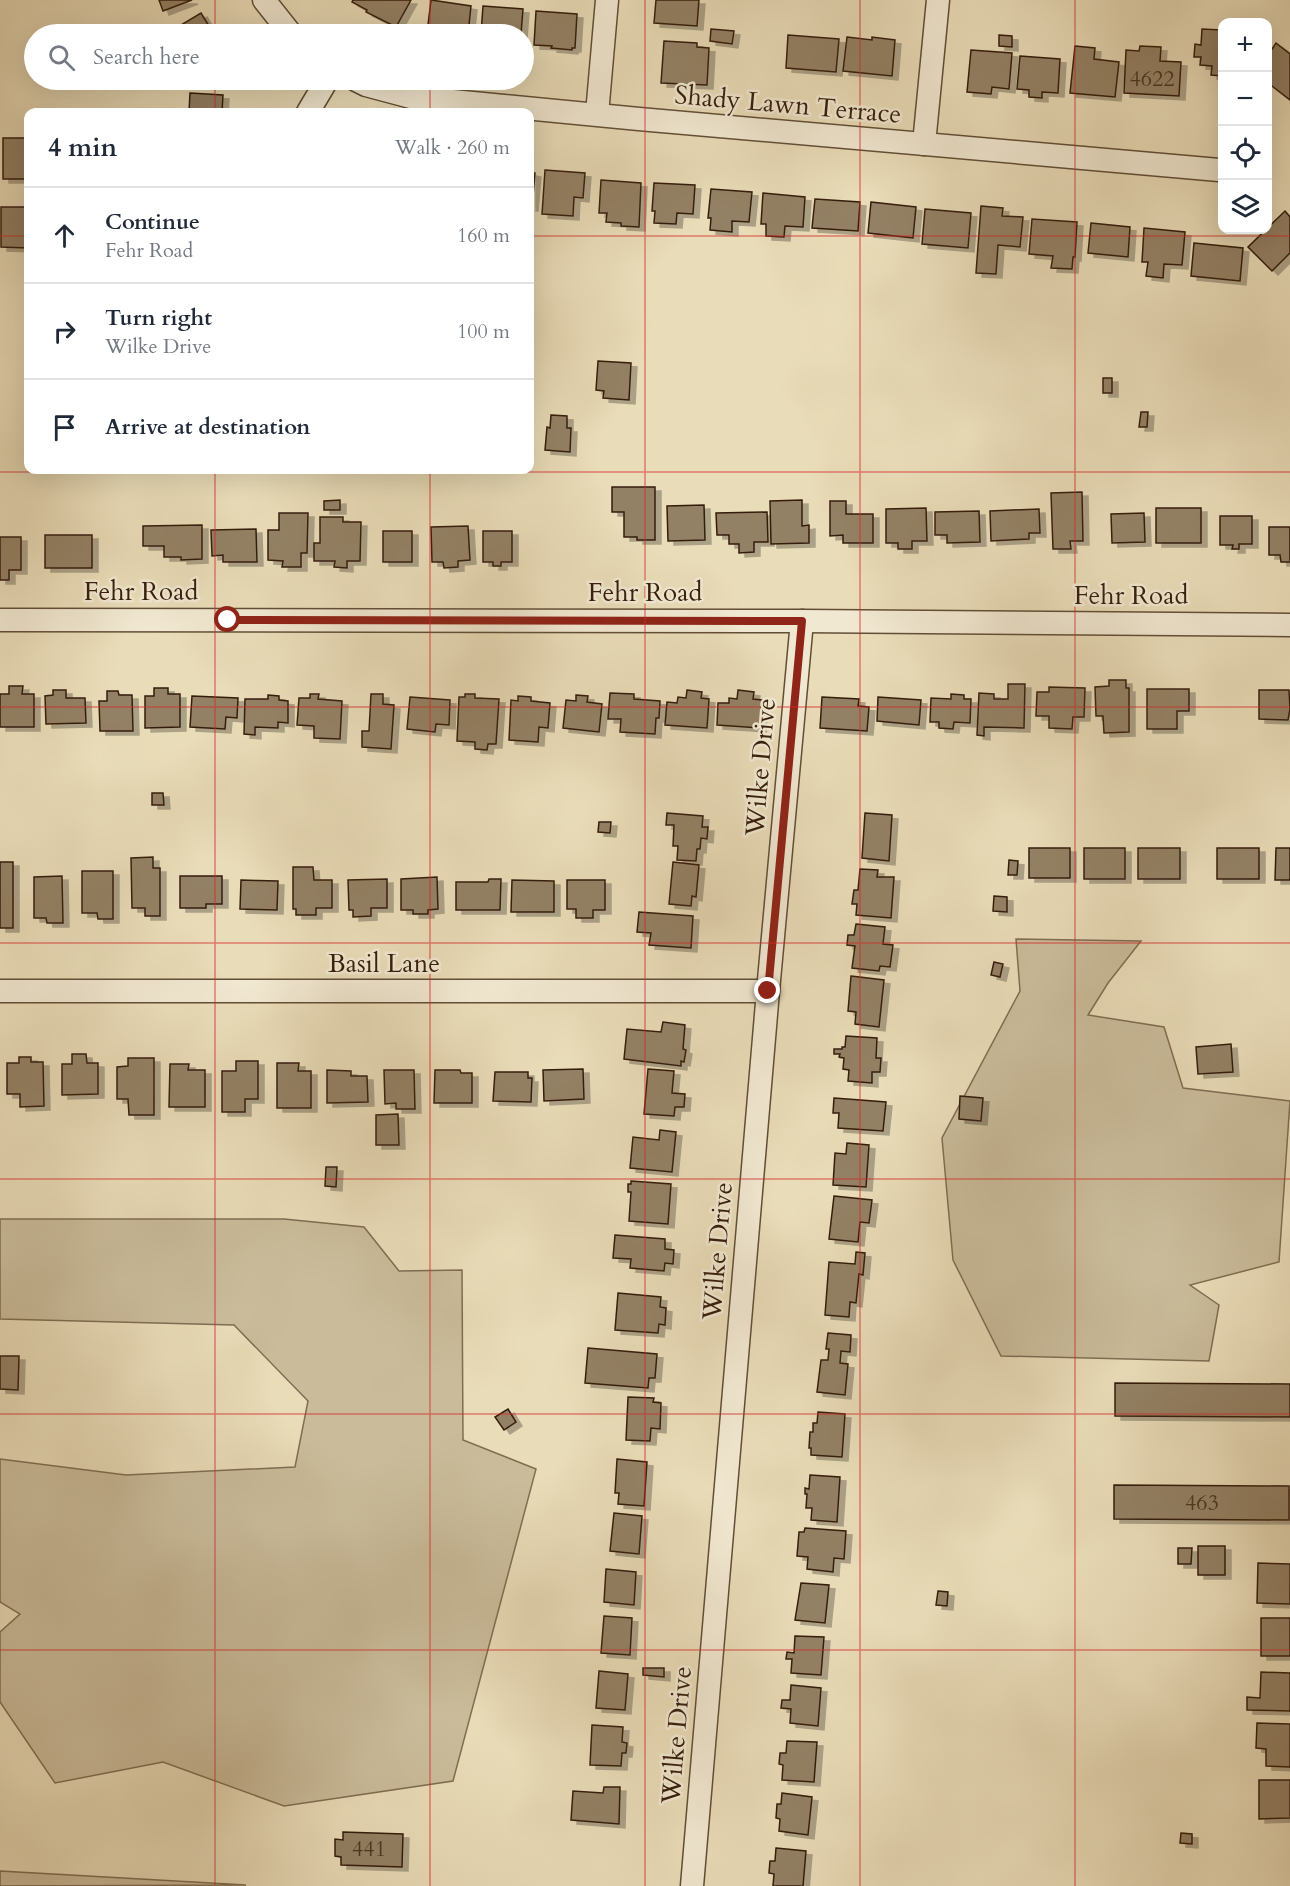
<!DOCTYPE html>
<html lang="en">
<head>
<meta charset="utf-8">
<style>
  :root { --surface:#fff; --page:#f2f2f3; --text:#1f2937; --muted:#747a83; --line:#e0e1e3 }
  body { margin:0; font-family:Cardo,serif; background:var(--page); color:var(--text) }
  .controls { position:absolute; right:18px; top:18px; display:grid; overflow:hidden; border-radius:12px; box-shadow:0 6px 24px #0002 }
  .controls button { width:54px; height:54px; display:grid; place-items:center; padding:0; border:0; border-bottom:2px solid var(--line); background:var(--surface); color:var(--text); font:30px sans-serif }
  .stop { position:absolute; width:18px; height:18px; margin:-14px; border:4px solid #8f2418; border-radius:50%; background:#fff }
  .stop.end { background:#8f2418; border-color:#fff; box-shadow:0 2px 6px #0008 }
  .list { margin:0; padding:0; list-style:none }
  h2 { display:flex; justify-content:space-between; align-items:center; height:78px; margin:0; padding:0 24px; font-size:26px }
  h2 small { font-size:20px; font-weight:400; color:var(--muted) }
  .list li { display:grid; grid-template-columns:39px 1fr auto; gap:18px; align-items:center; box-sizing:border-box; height:96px; padding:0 24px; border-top:2px solid var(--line) }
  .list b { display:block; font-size:22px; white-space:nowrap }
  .list p { margin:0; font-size:20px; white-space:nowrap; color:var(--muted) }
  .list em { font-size:20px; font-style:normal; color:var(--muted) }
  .icon { flex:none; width:33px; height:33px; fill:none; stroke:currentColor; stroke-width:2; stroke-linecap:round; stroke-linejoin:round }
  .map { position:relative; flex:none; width:1290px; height:1886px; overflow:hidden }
  .search { position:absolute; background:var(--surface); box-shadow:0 6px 24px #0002; left:24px; top:24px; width:510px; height:66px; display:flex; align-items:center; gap:15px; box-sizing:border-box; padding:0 21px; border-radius:33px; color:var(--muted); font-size:22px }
  .panel { position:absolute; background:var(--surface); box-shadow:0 6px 24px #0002; left:24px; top:108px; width:510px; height:366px; border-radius:12px }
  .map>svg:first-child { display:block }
  .green { fill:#cabc9b; stroke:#806d53; stroke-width:1.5 }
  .building { fill:#938165; stroke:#351e0b; stroke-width:1.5; filter:url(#shadow) }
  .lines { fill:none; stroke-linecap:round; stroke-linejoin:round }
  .street-casing { stroke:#624e36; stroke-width:25 }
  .street { stroke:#f1e8d1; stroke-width:22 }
  .route { stroke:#8f2418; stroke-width:8 }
  .grid { fill:none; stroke:#d62828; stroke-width:1.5; stroke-opacity:0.55 }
  .labels { text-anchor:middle; stroke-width:5; stroke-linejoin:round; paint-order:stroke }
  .number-label { font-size:22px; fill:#4c3722 }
  .street-label { font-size:26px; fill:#351e0b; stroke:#f1e8d1 }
</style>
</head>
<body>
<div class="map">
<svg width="1290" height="1886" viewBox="0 0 1290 1886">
  <defs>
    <filter id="shadow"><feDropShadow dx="6" dy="4" stdDeviation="0" flood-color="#0004"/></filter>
  </defs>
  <rect width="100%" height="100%" fill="#e9dcb8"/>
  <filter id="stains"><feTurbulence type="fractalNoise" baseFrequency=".00333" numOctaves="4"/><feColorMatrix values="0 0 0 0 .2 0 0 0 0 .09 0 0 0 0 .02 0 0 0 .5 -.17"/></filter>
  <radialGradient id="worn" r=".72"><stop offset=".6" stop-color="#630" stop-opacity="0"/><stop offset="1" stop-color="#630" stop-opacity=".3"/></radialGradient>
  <g class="green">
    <path d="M1016,939L1141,941L1108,983L1088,1015L1164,1027L1183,1088L1290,1101L1279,1262L1190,1285L1219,1305L1209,1361L1001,1356L953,1260L942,1138L1020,991Z"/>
    <path d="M0,1219H284L364,1227L399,1271L462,1270L463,1440L536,1469L453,1781L284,1806L163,1762L55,1783L0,1702V1632L20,1614L0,1602V1459L126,1475L295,1467L308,1401L234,1325L0,1319Z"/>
    <path d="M0,1871L246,1885L0,1886Z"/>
  </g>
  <g class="building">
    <path d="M159,0H192L163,11Z"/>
    <path d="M353,0H411L396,27L366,12L367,10L352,2Z"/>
    <path d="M431,0L471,6L468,34L427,33Z"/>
    <path d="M656,0H699L697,26L654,23Z"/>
    <path d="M483,6L523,9L521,34H481Z"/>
    <path d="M536,11L577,14L575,48H572V50L551,48L552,46L534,45Z"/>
    <path d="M201,13L214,34H166Z"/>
    <path d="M1221,24L1222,76L1211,75L1212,66L1200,65L1201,57H1194L1195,44L1201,45L1202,29L1221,30Z"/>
    <path d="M711,29L734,31L732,44L710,41Z"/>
    <path d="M788,35L839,39L836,72L786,68Z"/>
    <path d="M999,35L1012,36V47L999,46Z"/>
    <path d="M847,37L872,40V37L895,40L892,76L843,71Z"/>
    <path d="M664,41L697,43V47L709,48L707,85L661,83Z"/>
    <path d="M1276,43L1290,54V100L1268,83V55Z"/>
    <path d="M1075,46L1095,48L1094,59L1119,62L1115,97L1070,93Z"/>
    <path d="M1140,46L1161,47L1160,61L1181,62L1179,96L1124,93L1126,50L1139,51Z"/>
    <path d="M971,50L1012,53L1009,89L992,87L991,94L967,92Z"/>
    <path d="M1020,56L1060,59L1058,93L1042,92V98L1029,97V90L1017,89Z"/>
    <path d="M190,93L223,95L222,112H189Z"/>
    <rect x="3" y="138" width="25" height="41"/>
    <path d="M545,170L585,173L583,198L574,197L573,216L542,214Z"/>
    <path d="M530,172L535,173L532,207H530Z"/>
    <path d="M601,180L641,183L639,227L621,226V223L606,222L607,213H599Z"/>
    <path d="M654,183L695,185L693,214L677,213L676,224L654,223L655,211H652Z"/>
    <path d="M711,189L752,192L749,222L732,221V232L710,230L711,218H708Z"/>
    <path d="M763,193L805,197L803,227L785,226L784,237L766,236V224H761Z"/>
    <path d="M815,199L860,202L858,231L812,228Z"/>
    <path d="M871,202L916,207L913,238L868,233Z"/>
    <path d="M981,206L1003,208L1002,216L1023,217L1020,247L998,245L996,274L976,273Z"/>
    <path d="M1,207H28V248L1,247Z"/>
    <path d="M925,209L971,213L968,248L922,244Z"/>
    <path d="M1285,211L1290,217V253L1272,271L1248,247Z"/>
    <path d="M1032,219L1077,222L1075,257H1073L1072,269L1051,268L1053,256L1029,254Z"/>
    <path d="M1091,223L1130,227L1128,257L1088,253Z"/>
    <path d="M1144,228L1185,232L1182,265L1164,264L1163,278L1146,276L1148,262H1142Z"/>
    <path d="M1194,243L1243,248L1240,281L1191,276Z"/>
    <path d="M598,361L631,363L629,400L603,398L604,391L596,390Z"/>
    <rect x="1103" y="378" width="9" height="15"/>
    <path d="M1141,412H1148L1147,427H1139Z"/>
    <path d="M551,415L567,416V428H571L570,452L545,450L547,427L550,428Z"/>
    <path d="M612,487H655V540H637V537H624V512H612Z"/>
    <path d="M1082,492L1083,541H1070L1071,549H1053L1051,493Z"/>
    <path d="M340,500V510H324V501Z"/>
    <path d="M802,500V526L809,525V543L771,544L770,501Z"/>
    <path d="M830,501H846V514H873V543H843V535L830,536Z"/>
    <path d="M704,505L705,540L668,541L667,506Z"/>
    <path d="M926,508L927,541H912V549H898V543H886V509Z"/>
    <rect x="1156" y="508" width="45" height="35"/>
    <path d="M1039,509L1040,533H1029V539L991,541L990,511Z"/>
    <path d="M979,511L980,542L947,543V535H935V512Z"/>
    <path d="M767,512L768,542H754V552L739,553V544H729V535H717L716,513Z"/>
    <path d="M279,513H308L307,553H301V567H282L283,561L268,560V530H279Z"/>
    <path d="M1144,513L1145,542L1112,543L1111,514Z"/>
    <path d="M1220,516H1252V544H1239V549H1232L1233,545H1220Z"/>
    <path d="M320,517H343V522H361L360,561H347V568L334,567L335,561H314V543H320Z"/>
    <path d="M202,525V559L181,560V557H164V546H143V526Z"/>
    <path d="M468,526L470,560L458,561V567L444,568L443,562H432L431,527Z"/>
    <path d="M1269,527H1290V562H1281L1280,555H1269Z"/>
    <path d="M256,529L257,562H223V555L212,556L211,530Z"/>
    <rect x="383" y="531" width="29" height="31"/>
    <path d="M483,531H512V562H501V566H493V562H483Z"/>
    <rect x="45" y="535" width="47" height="33"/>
    <path d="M0,537H21V570H9V580H0Z"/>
    <path d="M1109,680H1126V688H1129V732L1104,733L1103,716H1096L1095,687L1109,686Z"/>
    <path d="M1008,684H1025L1024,728L984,727V736L977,735L979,693L994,694V699H1008Z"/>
    <path d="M9,686H23L22,694H34V727H0V694H9Z"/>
    <path d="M1049,687L1085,688L1084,717H1073L1072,729L1049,728V716H1036L1037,692H1049Z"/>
    <path d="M154,688H168V694H180V727L145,728V696H154Z"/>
    <path d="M1147,689H1189V711H1177V729H1147Z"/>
    <path d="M53,690H66V698H85L86,723L46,724L45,696L53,695Z"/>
    <path d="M687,690L702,692L701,698L709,699L707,728L665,725L667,702L677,703L678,697L686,698Z"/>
    <path d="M738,690L754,692L753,699L762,700L760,728L717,725L718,703H729V698L737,699Z"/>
    <path d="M1259,690H1289L1290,709L1288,720L1259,719Z"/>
    <path d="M107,691H118L119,695H132L133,731H100L99,701H107Z"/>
    <path d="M610,693L634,694V699L660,701L659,718H656L655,734L620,732L621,719H608Z"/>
    <path d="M310,694H319L318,699L342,701L340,739L314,738V726L297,725L299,698H310Z"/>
    <path d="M371,694H383V704L394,705L391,749L362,747V731H369Z"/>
    <path d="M465,694H475V698L499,699L496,744H488L487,750L475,749V742L457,741L459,697H465Z"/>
    <path d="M951,694L964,695V699H971L970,723L954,722L953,729L939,728V722H930L931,698L951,699Z"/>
    <path d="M268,695L279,696V700L288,701V723L278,722V728L255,727V735L244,734L245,699H268Z"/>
    <path d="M576,695L588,696L587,702L602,704L599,732L563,728L566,700L576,701Z"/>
    <path d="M192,696L238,698L237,718L226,717L225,729L190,727Z"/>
    <path d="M518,696L531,697V701L550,703L548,728L539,727L538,742L509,740L511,700L518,701Z"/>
    <path d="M410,697L450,700L449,725L436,724L435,732L407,729Z"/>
    <path d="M822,697L859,699L858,706L869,707L867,731L820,728Z"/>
    <path d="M878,697L921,700L919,725L877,721Z"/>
    <path d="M152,793H163L164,805H152Z"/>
    <path d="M667,813L703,816L702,827H708L707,839L701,838L700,849H697L696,861L677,860L678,846H673L674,825H666Z"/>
    <path d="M865,813L892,815L889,861L862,858Z"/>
    <path d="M599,822H611L610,833L598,832Z"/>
    <rect x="1029" y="848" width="41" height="30"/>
    <rect x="1084" y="848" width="41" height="31"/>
    <rect x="1138" y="848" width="42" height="31"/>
    <rect x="1217" y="848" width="42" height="31"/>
    <path d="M1276,848H1290V880H1275Z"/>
    <path d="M153,857V868H160V916H145V908H132L131,858Z"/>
    <path d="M1009,860L1018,861L1017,875H1008Z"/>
    <rect x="0" y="862" width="13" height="66"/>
    <path d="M673,862L699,865L696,897L692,896L691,906L669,904Z"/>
    <path d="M293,867H313L314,880H332V908H316V915H296V909H293Z"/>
    <path d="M860,869L878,870L877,877H894L891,918L856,915L857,904H852L854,890H858Z"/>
    <path d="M82,871H113V919H98L97,913H82Z"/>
    <path d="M62,876L63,923H47L46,918H34V877Z"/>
    <path d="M180,876H222V904H206V908H180Z"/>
    <path d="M437,877L438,909L428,910V914H413V910H401V879Z"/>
    <path d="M387,879V908H371V916L353,917V910H349L348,880Z"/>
    <path d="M489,879H501L500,910H456V882H488Z"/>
    <path d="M241,880L278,881L277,910L240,909Z"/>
    <path d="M512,880L554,881V912H511Z"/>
    <path d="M567,880H605V910H593V918H576V909H567Z"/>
    <path d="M994,896L1007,897V912L993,911Z"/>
    <path d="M639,912L693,916L691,948L649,945L651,933L637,932Z"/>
    <path d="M856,924L885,927L883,944L893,945L890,967L880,966L879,971L852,968L855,946L847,945L848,935H854Z"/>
    <path d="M994,962L1003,964L1000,977L991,975Z"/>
    <path d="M851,976L884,980L879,1027L855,1024L856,1012L848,1011Z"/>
    <path d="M663,1022L685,1025L683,1049L686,1050L684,1062L681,1061V1066L624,1059L627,1029L661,1032Z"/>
    <path d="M846,1036L877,1038L876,1058H881L880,1072H872V1083L848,1081L849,1070L843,1069L844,1058L839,1057L840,1054H834V1049H842V1047H845Z"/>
    <path d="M1231,1044L1233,1072L1198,1074L1196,1047Z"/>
    <path d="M72,1054H86L87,1063H98V1094L62,1095V1064H72Z"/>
    <path d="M19,1057H31V1062H43L44,1106L20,1107V1094H7V1063H19Z"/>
    <path d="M128,1058H154V1115H129L128,1099H117V1067L128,1066Z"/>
    <path d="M236,1061H258V1099H245V1112H222V1071H236Z"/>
    <path d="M277,1063H299L298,1071H311V1108H277Z"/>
    <path d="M170,1064H189L188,1070H205V1107H169Z"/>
    <path d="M583,1069L584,1099L544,1101L543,1070Z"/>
    <path d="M648,1069L674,1071L672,1093L685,1094L684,1107H675L674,1116L644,1114Z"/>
    <path d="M327,1070L351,1071V1076H367L368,1102L327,1103Z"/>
    <path d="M384,1070H414L415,1109H396V1103L385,1104Z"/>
    <path d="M435,1070H460L461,1073H472V1103H434Z"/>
    <path d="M495,1072H528V1078H532L531,1102L493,1101Z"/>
    <path d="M960,1096L983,1098L981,1121L959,1119Z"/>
    <path d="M834,1098L886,1102L883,1131L838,1128L839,1113H833Z"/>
    <path d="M398,1114L399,1145H376V1115Z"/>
    <path d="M660,1130L676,1132L672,1172L630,1168L633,1137L659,1140Z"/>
    <path d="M847,1143L869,1145L866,1187L833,1185L835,1153L846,1154Z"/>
    <path d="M326,1167H337L336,1187L325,1186Z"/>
    <path d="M631,1181L671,1184L668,1224L629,1221L631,1192H628V1184H631Z"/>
    <path d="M834,1196L872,1200L869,1223L860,1222L858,1242L829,1239Z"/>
    <path d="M615,1235L665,1239V1249L674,1250L673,1264L665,1263L664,1271L630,1268L631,1259L613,1258Z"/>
    <path d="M856,1252L865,1253L863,1275L859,1274L856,1303L850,1302L849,1317L825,1315L829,1262L855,1264Z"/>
    <path d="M618,1293L661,1297L660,1307L666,1308L665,1325L659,1324L658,1333L615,1330Z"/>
    <path d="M828,1333L851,1335L850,1352L841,1351L840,1363L848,1364L845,1395L817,1392L821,1360H828L829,1349H826Z"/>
    <path d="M588,1348L657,1354L655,1378H649L648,1388L585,1383Z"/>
    <path d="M0,1356H19L18,1390L0,1389Z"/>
    <path d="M1115,1383L1290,1384V1417L1115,1416Z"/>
    <path d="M628,1397L654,1398L653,1402L661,1403L660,1429L651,1428L650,1441L626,1440Z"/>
    <path d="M508,1409L516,1422L504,1430L495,1417Z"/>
    <path d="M818,1412L845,1414L842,1457L811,1455V1448H809L810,1432H813V1423H817Z"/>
    <path d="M617,1459L647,1462L644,1506L618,1504L619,1493H615Z"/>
    <path d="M810,1475L840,1477L837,1522L811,1520L812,1508H806L807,1494H805V1488L809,1489Z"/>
    <path d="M1114,1485L1289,1486V1520L1114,1519Z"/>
    <path d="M614,1513L642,1516L639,1554L610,1551Z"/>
    <path d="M805,1528L846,1531L844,1559L834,1558L833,1572L807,1569L808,1557L797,1556L799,1532H804Z"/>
    <rect x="1198" y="1546" width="27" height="29"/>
    <path d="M1178,1548H1192L1191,1564H1178Z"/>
    <path d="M1258,1563L1290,1564V1604L1257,1603Z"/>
    <path d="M606,1569L636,1572L634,1605L604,1602Z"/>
    <path d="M801,1583L829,1585L825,1623L795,1620Z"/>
    <path d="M938,1591L948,1592L947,1606L936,1605Z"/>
    <path d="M604,1616L632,1618L630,1655L601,1653Z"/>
    <rect x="1261" y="1618" width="29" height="38"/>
    <path d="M795,1636L824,1637L821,1675L791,1673L792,1659H786L787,1652L794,1653Z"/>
    <path d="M643,1668H664V1677L643,1675Z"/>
    <path d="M599,1671L628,1674L625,1710L596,1708Z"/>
    <path d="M1261,1672L1290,1673V1711L1247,1710V1697L1260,1698Z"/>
    <path d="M791,1685L821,1688L818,1726L790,1723L791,1709L781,1708L782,1700H790Z"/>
    <path d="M1257,1723L1290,1724V1767L1266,1766V1749L1256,1748Z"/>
    <path d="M592,1725L623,1727L622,1742L627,1743L626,1753H622L621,1766L590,1765Z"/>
    <path d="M787,1741L817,1742L814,1782L782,1780L783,1765L779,1764L780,1753H786Z"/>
    <path d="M1259,1780H1290V1818L1259,1819Z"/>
    <path d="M604,1787H620L619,1824L571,1820L573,1791L603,1793Z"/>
    <path d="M782,1793L812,1797L808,1835L779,1831L780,1819L776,1818L777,1804H781Z"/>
    <path d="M343,1832L403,1834L402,1867L341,1865V1857L335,1856V1839L343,1840Z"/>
    <path d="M1181,1833L1192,1834V1844L1180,1843Z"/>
    <path d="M776,1848L806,1851L803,1886H773L774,1874L769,1873L770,1861H775Z"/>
  </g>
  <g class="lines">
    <g class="street-casing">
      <g id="street">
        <path d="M264,0L291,34"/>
        <path d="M356,80L366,85L411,97L639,119L1219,170"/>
        <path d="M308,112L327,80"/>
        <path d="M597,114L607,0"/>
        <path d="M924,144L938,0"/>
        <path d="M0,620L802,621L1290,625"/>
        <path d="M0,991H768"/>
        <path d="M692,1886L768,991L802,621"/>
      </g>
    </g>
    <use href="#street" class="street"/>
  </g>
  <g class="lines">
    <path class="route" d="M228,620L802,621L768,991"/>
  </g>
  <path class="grid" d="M215,0V34M430,0V34M645,0V1886M860,0V1886M1075,0V1886M215,80V112M430,80V112M0,236H28M530,236H1290M215,470V1886M430,470V1886M0,472H1290M0,707H1290M0,943H1290M0,1179H1290M0,1414H1290M0,1650H1290"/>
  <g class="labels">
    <g class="number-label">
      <text x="1152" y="86">4622</text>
      <text x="1202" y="1510">463</text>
      <text x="369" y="1856">441</text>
    </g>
    <g class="street-label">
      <text transform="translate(788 104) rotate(5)" y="9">Shady Lawn Terrace</text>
      <text x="141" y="600">Fehr Road</text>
      <text x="645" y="601">Fehr Road</text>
      <text x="1131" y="604">Fehr Road</text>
      <text transform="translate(760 767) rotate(-85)" y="9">Wilke Drive</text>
      <text x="384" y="972">Basil Lane</text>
      <text transform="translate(717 1251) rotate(-85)" y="9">Wilke Drive</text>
      <text transform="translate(676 1735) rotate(-85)" y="9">Wilke Drive</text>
    </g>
  </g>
  <rect width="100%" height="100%" filter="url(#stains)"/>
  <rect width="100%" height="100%" fill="url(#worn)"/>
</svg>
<div class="controls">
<button>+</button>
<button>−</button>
<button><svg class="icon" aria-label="locate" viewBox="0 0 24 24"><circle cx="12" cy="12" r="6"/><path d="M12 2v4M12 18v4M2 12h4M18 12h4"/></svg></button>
<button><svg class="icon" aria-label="layers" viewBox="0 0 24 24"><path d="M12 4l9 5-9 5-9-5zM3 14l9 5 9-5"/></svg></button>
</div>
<div class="stop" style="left:228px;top:620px"></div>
<div class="stop end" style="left:768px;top:991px"></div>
<div class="search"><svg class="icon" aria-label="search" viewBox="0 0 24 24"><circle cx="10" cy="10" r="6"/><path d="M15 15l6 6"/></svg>Search here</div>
<section class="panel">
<h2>4 min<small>Walk · 260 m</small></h2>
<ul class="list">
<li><svg class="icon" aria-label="ahead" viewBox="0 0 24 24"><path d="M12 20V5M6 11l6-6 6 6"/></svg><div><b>Continue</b><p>Fehr Road</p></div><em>160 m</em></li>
<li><svg class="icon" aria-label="right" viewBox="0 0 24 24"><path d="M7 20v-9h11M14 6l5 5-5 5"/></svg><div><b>Turn right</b><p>Wilke Drive</p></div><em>100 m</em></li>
<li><svg class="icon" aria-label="arrive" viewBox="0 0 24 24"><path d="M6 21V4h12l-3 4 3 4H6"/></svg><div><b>Arrive at destination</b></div></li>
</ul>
</section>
</div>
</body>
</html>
